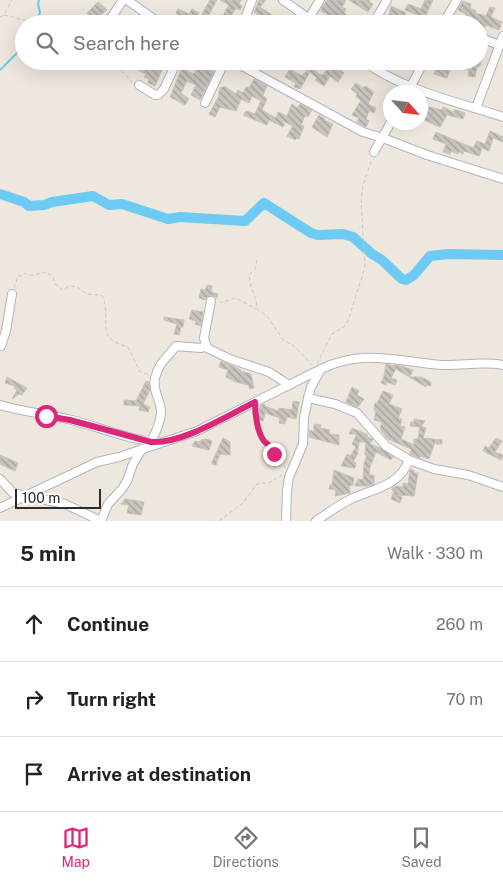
<!DOCTYPE html>
<html lang="en">
<head>
<meta charset="utf-8">
<style>
  :root { --surface:#fff; --page:#f2f2f2; --text:#222; --muted:#767676; --line:#e0e0e0; --accent:#db2777 }
  body { margin:0; font-family:"Public Sans",sans-serif; background:var(--page); color:var(--text) }
  .compass { position:absolute; left:383px; top:85px; width:45px; height:45px; border-radius:50%; background:var(--surface); box-shadow:0 5px 20px #0002; rotate:117deg }
  .scale { position:absolute; left:15px; bottom:12px; width:86px; box-sizing:border-box; padding-left:5px; border:2px solid #2c2c2c; border-top:0; font-size:14px; line-height:18px; white-space:nowrap; color:#2c2c2c; -webkit-text-stroke:4px #fff; paint-order:stroke }
  .stop { position:absolute; width:15px; height:15px; margin:-11px; border:4px solid #db2777; border-radius:50%; background:#fff }
  .stop.end { background:#db2777; border-color:#fff; box-shadow:0 1px 5px #0008 }
  .list { margin:0; padding:0; list-style:none }
  h2 { display:flex; justify-content:space-between; align-items:center; height:65px; margin:0; padding:0 20px; font-size:21px }
  h2 small { font-size:16px; font-weight:400; color:var(--muted) }
  .list li { display:grid; grid-template-columns:32px 1fr auto; gap:15px; align-items:center; box-sizing:border-box; height:75px; padding:0 20px; border-top:1px solid var(--line) }
  .list b { display:block; font-size:19px; white-space:nowrap }
  .list em { font-size:16px; font-style:normal; color:var(--muted) }
  .icon { flex:none; width:28px; height:28px; fill:none; stroke:currentColor; stroke-width:2; stroke-linecap:round; stroke-linejoin:round }
  .map { position:relative; flex:none; width:503px; height:521px; overflow:hidden }
  .search { position:absolute; background:var(--surface); box-shadow:0 5px 20px #0002; left:15px; right:15px; top:15px; height:55px; display:flex; align-items:center; gap:12px; box-sizing:border-box; padding:0 18px; border-radius:28px; color:var(--muted); font-size:19px }
  .sheet { height:290px; background:var(--surface) }
  nav { display:flex; justify-content:space-around; align-items:center; box-sizing:border-box; height:70px; border-top:1px solid var(--line); background:var(--surface); font-size:14px; color:var(--muted) }
  nav a { display:grid; justify-items:center; gap:2px }
  nav .on { color:var(--accent) }
  .map>svg:first-child { display:block }
  .lines { fill:none; stroke-linecap:round; stroke-linejoin:round }
  .stream { stroke:#6dcaf3; stroke-width:2 }
  .river { stroke:#6dcaf3; stroke-width:10 }
  .building { fill:url(#building-back-hatch); stroke:#c9c4b7 }
  .minor-casing { stroke:#b2b3c0; stroke-width:10 }
  .path { stroke:#c8c8c8; stroke-width:1; stroke-dasharray:4 2.5; stroke-linecap:butt }
  .minor { stroke:#fff; stroke-width:8 }
  .route { stroke:#db2777; stroke-width:6 }
</style>
</head>
<body>
<div class="map">
<svg width="503" height="521" viewBox="0 0 503 521">
  <defs>
    <pattern id="building-back-hatch" width="6" height="6" patternUnits="userSpaceOnUse" patternTransform="scale(1.25)"><rect width="6" height="6" fill="#c9c4bd"/><path d="M-1 5l2 2M0 0l6 6M5-1l2 2" fill="none" stroke="#a39f9a"/></pattern>
  </defs>
  <rect width="100%" height="100%" fill="#eee7dd"/>
  <g class="lines">
    <g class="stream">
      <path d="M34,24L40,13L38,4L39,0"/>
      <path d="M0,70L24,46"/>
    </g>
    <path class="river" d="M0,194L24,202L29,206L44,205L52,202L93,196L109,205L122,204L168,219L180,217L245,221L264,203L311,233L318,235L343,234L353,237L372,254L382,260L402,279L406,280L414,275L430,256L448,254L503,255"/>
  </g>
  <g class="building">
    <path d="M210,0H217L208,16L219,22L229,5L220,0H241L239,4L242,6L240,10L236,8L229,20L237,24H203L207,17L202,14Z"/>
    <path d="M259,0H266L260,7L272,15L267,24H254L259,16L254,12Z"/>
    <path d="M327,0H346L342,7L346,9L344,13L359,24H339L331,20L328,24L324,20L328,15L321,11V9Z"/>
    <path d="M349,0H370L369,2L373,4L368,12Z"/>
    <path d="M425,0H433L425,17L423,15L420,23L415,21L418,15L405,10L408,4L421,9Z"/>
    <path d="M463,1L471,4L470,8L476,11L475,13L486,16L490,7L495,8L491,17L502,22L499,30L486,25L485,27L479,24L472,22L462,24L466,14L458,10Z"/>
    <path d="M98,2L107,10L93,21L87,17L89,14L87,13Z"/>
    <path d="M391,6L406,13L400,24H394L397,19L389,15Z"/>
    <path d="M178,9L189,14L192,9L199,13L193,24L191,22L182,24L185,20L176,13Z"/>
    <path d="M144,61H168L165,68L163,67L155,86L148,83L149,79L144,77L146,74L139,71Z"/>
    <path d="M201,61L205,64L206,61H211L208,69L214,72L200,100L191,95L196,85L187,81L181,93L189,99L185,105L170,97L181,70L183,69L194,74Z"/>
    <path d="M319,61H331L338,66L337,68L344,73L338,82L330,76L324,86L315,80L317,78L310,72L300,89L294,87L296,83L285,77L290,69L302,76L311,66L319,74L323,75L328,68Z"/>
    <path d="M456,61H481L480,66H477L475,77L468,76L469,70L464,69L465,65L456,63Z"/>
    <path d="M437,63L443,65L442,67L450,70L447,78L434,74Z"/>
    <path d="M254,79L267,86L263,95L267,99L262,110L276,118L278,112L287,116L292,104L297,108L300,104L312,110L308,117L305,116L301,125L304,126L299,139L297,138L295,140L287,136L293,126L283,121L282,123L285,124L283,127L269,120L267,125L243,115L246,111L255,114L261,101L252,96L249,103L241,99L236,111L220,107L215,117L209,114L219,96V91L221,87L222,88L224,86L236,94L238,90L243,93L246,87L249,88Z"/>
    <path d="M356,83L363,88L365,86L367,87L374,92L368,104L376,108L374,113L369,111L366,119L369,121L366,127L357,122L359,118L352,115L361,100L356,97L357,94L351,89Z"/>
    <path d="M429,107L442,110L443,107L453,112L454,110H457L465,113L463,119L447,115L440,127L424,120L425,119L420,117L424,108L428,110Z"/>
    <path d="M319,115L325,119L324,120L333,124L327,137L312,127Z"/>
    <path d="M490,131L503,137V142L493,138L489,151L482,148L479,156L464,151L463,154L459,152L458,154L451,151L450,154L443,152L446,144L433,139L436,132L473,148L477,141L485,144Z"/>
    <path d="M207,285L212,286L211,292L218,294L217,298L212,295L207,297L205,300L199,298L201,289L205,290Z"/>
    <path d="M192,310L203,312L201,326L195,324L196,321L189,319Z"/>
    <path d="M164,317L184,320L183,327H181L179,335L174,334L177,324L164,320Z"/>
    <path d="M221,361L241,370L240,371L251,374L254,388L250,389L248,385L236,382L226,377L228,370L219,367Z"/>
    <path d="M386,364L393,366L394,365L401,366L413,370L410,377H421L431,382V386L426,385V387L396,369L391,378L397,380L395,385L387,382L386,385L381,383L384,376Z"/>
    <path d="M7,377L27,388L22,395L19,394L12,399L17,390L14,388L15,386L5,383Z"/>
    <path d="M146,381L149,382L150,390L143,404L150,407L148,412L139,410L140,406L124,405V400L136,401Z"/>
    <path d="M352,387L359,391L357,395L364,399L358,407L346,402Z"/>
    <path d="M383,391L393,395L389,404L402,409L398,418L402,419L400,426L405,427L401,439L414,445V439H418L420,427L410,426L411,422H414V419L425,421L421,426L426,428L423,438L442,440V444H436V440L429,459L420,456V458L410,454L411,449L388,439L380,429L382,422L374,420L376,411L374,410L375,403H377Z"/>
    <path d="M293,401L299,402L296,419L287,417L285,424L279,423L280,418L265,413L263,421L258,420L260,406L264,404L265,406L278,411L279,408L292,410Z"/>
    <path d="M314,424L321,425L320,428L330,430L329,434L339,435V445L309,437V430L314,432Z"/>
    <path d="M352,428L368,435L367,437L373,439L370,444L381,448L393,457L391,460L376,452L370,467L369,475H374V484L368,486H355L358,479L363,480L364,463L367,456L365,455L366,442H359L357,455L353,462L356,463L355,468L341,466L347,454L350,456L356,447L352,444L357,434H349Z"/>
    <path d="M223,438L230,442V455L220,454L216,465L212,464V462Z"/>
    <path d="M496,438L502,441L495,452L503,455L501,460L483,451L485,446L489,448Z"/>
    <path d="M206,439L212,441L209,450L192,446L195,441L201,442V440Z"/>
    <path d="M0,455L18,463L15,471L0,464Z"/>
    <path d="M334,470L354,478L353,485L349,486L350,493L335,496L336,490L329,489L330,485H332Z"/>
    <path d="M410,470H414V473H418L414,496L397,495L402,497L400,503L391,499L394,491L392,490V488L395,486L403,487V483L408,484Z"/>
    <path d="M125,499L144,502L141,515L127,513L129,505L121,504Z"/>
  </g>
  <g class="lines">
    <g class="minor-casing">
      <g id="minor">
        <path d="M127,0L161,24"/>
        <path d="M283,0L316,24"/>
        <path d="M309,18L320,0"/>
        <path d="M107,24L123,0"/>
        <path d="M243,24L252,0"/>
        <path d="M373,24L387,0"/>
        <path d="M443,24L457,0"/>
        <path d="M479,37L499,45"/>
        <path d="M233,61L363,132L383,138L427,155L503,179"/>
        <path d="M363,61C405,91 455,101 503,117"/>
        <path d="M139,85L155,95H158L164,89L177,61"/>
        <path d="M408,92L424,61"/>
        <path d="M205,103L225,61"/>
        <path d="M476,108L503,36"/>
        <path d="M374,152L391,122"/>
        <path d="M211,301L204,338L207,348L230,359L269,372L289,385"/>
        <path d="M0,345L1,346L6,331L12,294"/>
        <path d="M308,398L335,404L357,413L386,446L409,460L434,469L468,475L503,487"/>
        <path d="M0,405C24,412 48,414 72,420C98,427 133,441 158,442"/>
        <path d="M151,442C155,433 161,423 161,412C161,400 152,391 155,378C159,362 167,358 176,346L201,348L206,346"/>
        <path d="M0,479L13,493L65,504L101,521"/>
        <path d="M0,508L97,462L119,457L197,431L321,369C365,348 398,362 442,365C462,366 482,361 503,365"/>
        <path d="M101,521L108,504L122,489L127,481L133,464L142,449"/>
        <path d="M286,521L287,490L289,477L303,444L304,418L308,398L311,387L320,371"/>
        <path d="M316,521C328,513 340,504 353,498C376,488 399,486 409,460"/>
      </g>
    </g>
    <g class="path">
      <path d="M4,15C11,16 17,19 24,20C36,21 49,20 61,24"/>
      <path d="M0,17L4,15L12,0"/>
      <path d="M113,61L132,82"/>
      <path d="M257,260L255,269L249,275C249,286 257,297 257,309L267,316L284,341L293,345L312,365"/>
      <path d="M14,288L18,276H22L24,273C32,278 38,273 47,272L54,279L55,284L63,290L69,286L77,287L87,294L101,295C105,299 104,301 105,306C108,330 99,339 128,347L140,372L150,375"/>
      <path d="M219,303L236,298L256,309"/>
      <path d="M317,364L332,334L345,326L348,321L365,267L361,200L363,185L372,159"/>
      <path d="M255,410L258,425L263,440L272,447L277,460L286,468"/>
      <path d="M219,521L243,503L256,485L260,483H269L282,475"/>
    </g>
    <use href="#minor" class="minor"/>
  </g>
  <g class="lines">
    <path class="route" d="M46,416L70,420L151,442C182,444 227,416 255,402C255,413 257,432 264,441C269,446 272,447 274,454"/>
  </g>
</svg>
<svg class="compass" viewBox="-18 -18 36 36"><path d="M0-13l5 13h-10z" fill="#e53935"/><path d="M0 13l5-13h-10z" fill="#767676"/></svg>
<div class="scale">100 m</div>
<div class="stop" style="left:46px;top:416px"></div>
<div class="stop end" style="left:274px;top:454px"></div>
<div class="search"><svg class="icon" aria-label="search" viewBox="0 0 24 24"><circle cx="10" cy="10" r="6"/><path d="M15 15l6 6"/></svg>Search here</div>
</div>
<section class="sheet">
<h2>5 min<small>Walk · 330 m</small></h2>
<ul class="list">
<li><svg class="icon" aria-label="ahead" viewBox="0 0 24 24"><path d="M12 20V5M6 11l6-6 6 6"/></svg><div><b>Continue</b></div><em>260 m</em></li>
<li><svg class="icon" aria-label="right" viewBox="0 0 24 24"><path d="M7 20v-9h11M14 6l5 5-5 5"/></svg><div><b>Turn right</b></div><em>70 m</em></li>
<li><svg class="icon" aria-label="arrive" viewBox="0 0 24 24"><path d="M6 21V4h12l-3 4 3 4H6"/></svg><div><b>Arrive at destination</b></div></li>
</ul>
</section>
<nav>
<a class="on"><svg class="icon" aria-label="map" viewBox="0 0 24 24"><path d="M3 6l6-2 6 2 6-2v14l-6 2-6-2-6 2zM9 4v14M15 6v14"/></svg>Map</a>
<a><svg class="icon" aria-label="directions" viewBox="0 0 24 24"><path d="M12 3l9 9-9 9-9-9zM9 14v-3h6M13 9l2 2-2 2"/></svg>Directions</a>
<a><svg class="icon" aria-label="saved" viewBox="0 0 24 24"><path d="M7 4h10v16l-5-4-5 4z"/></svg>Saved</a>
</nav>
</body>
</html>
